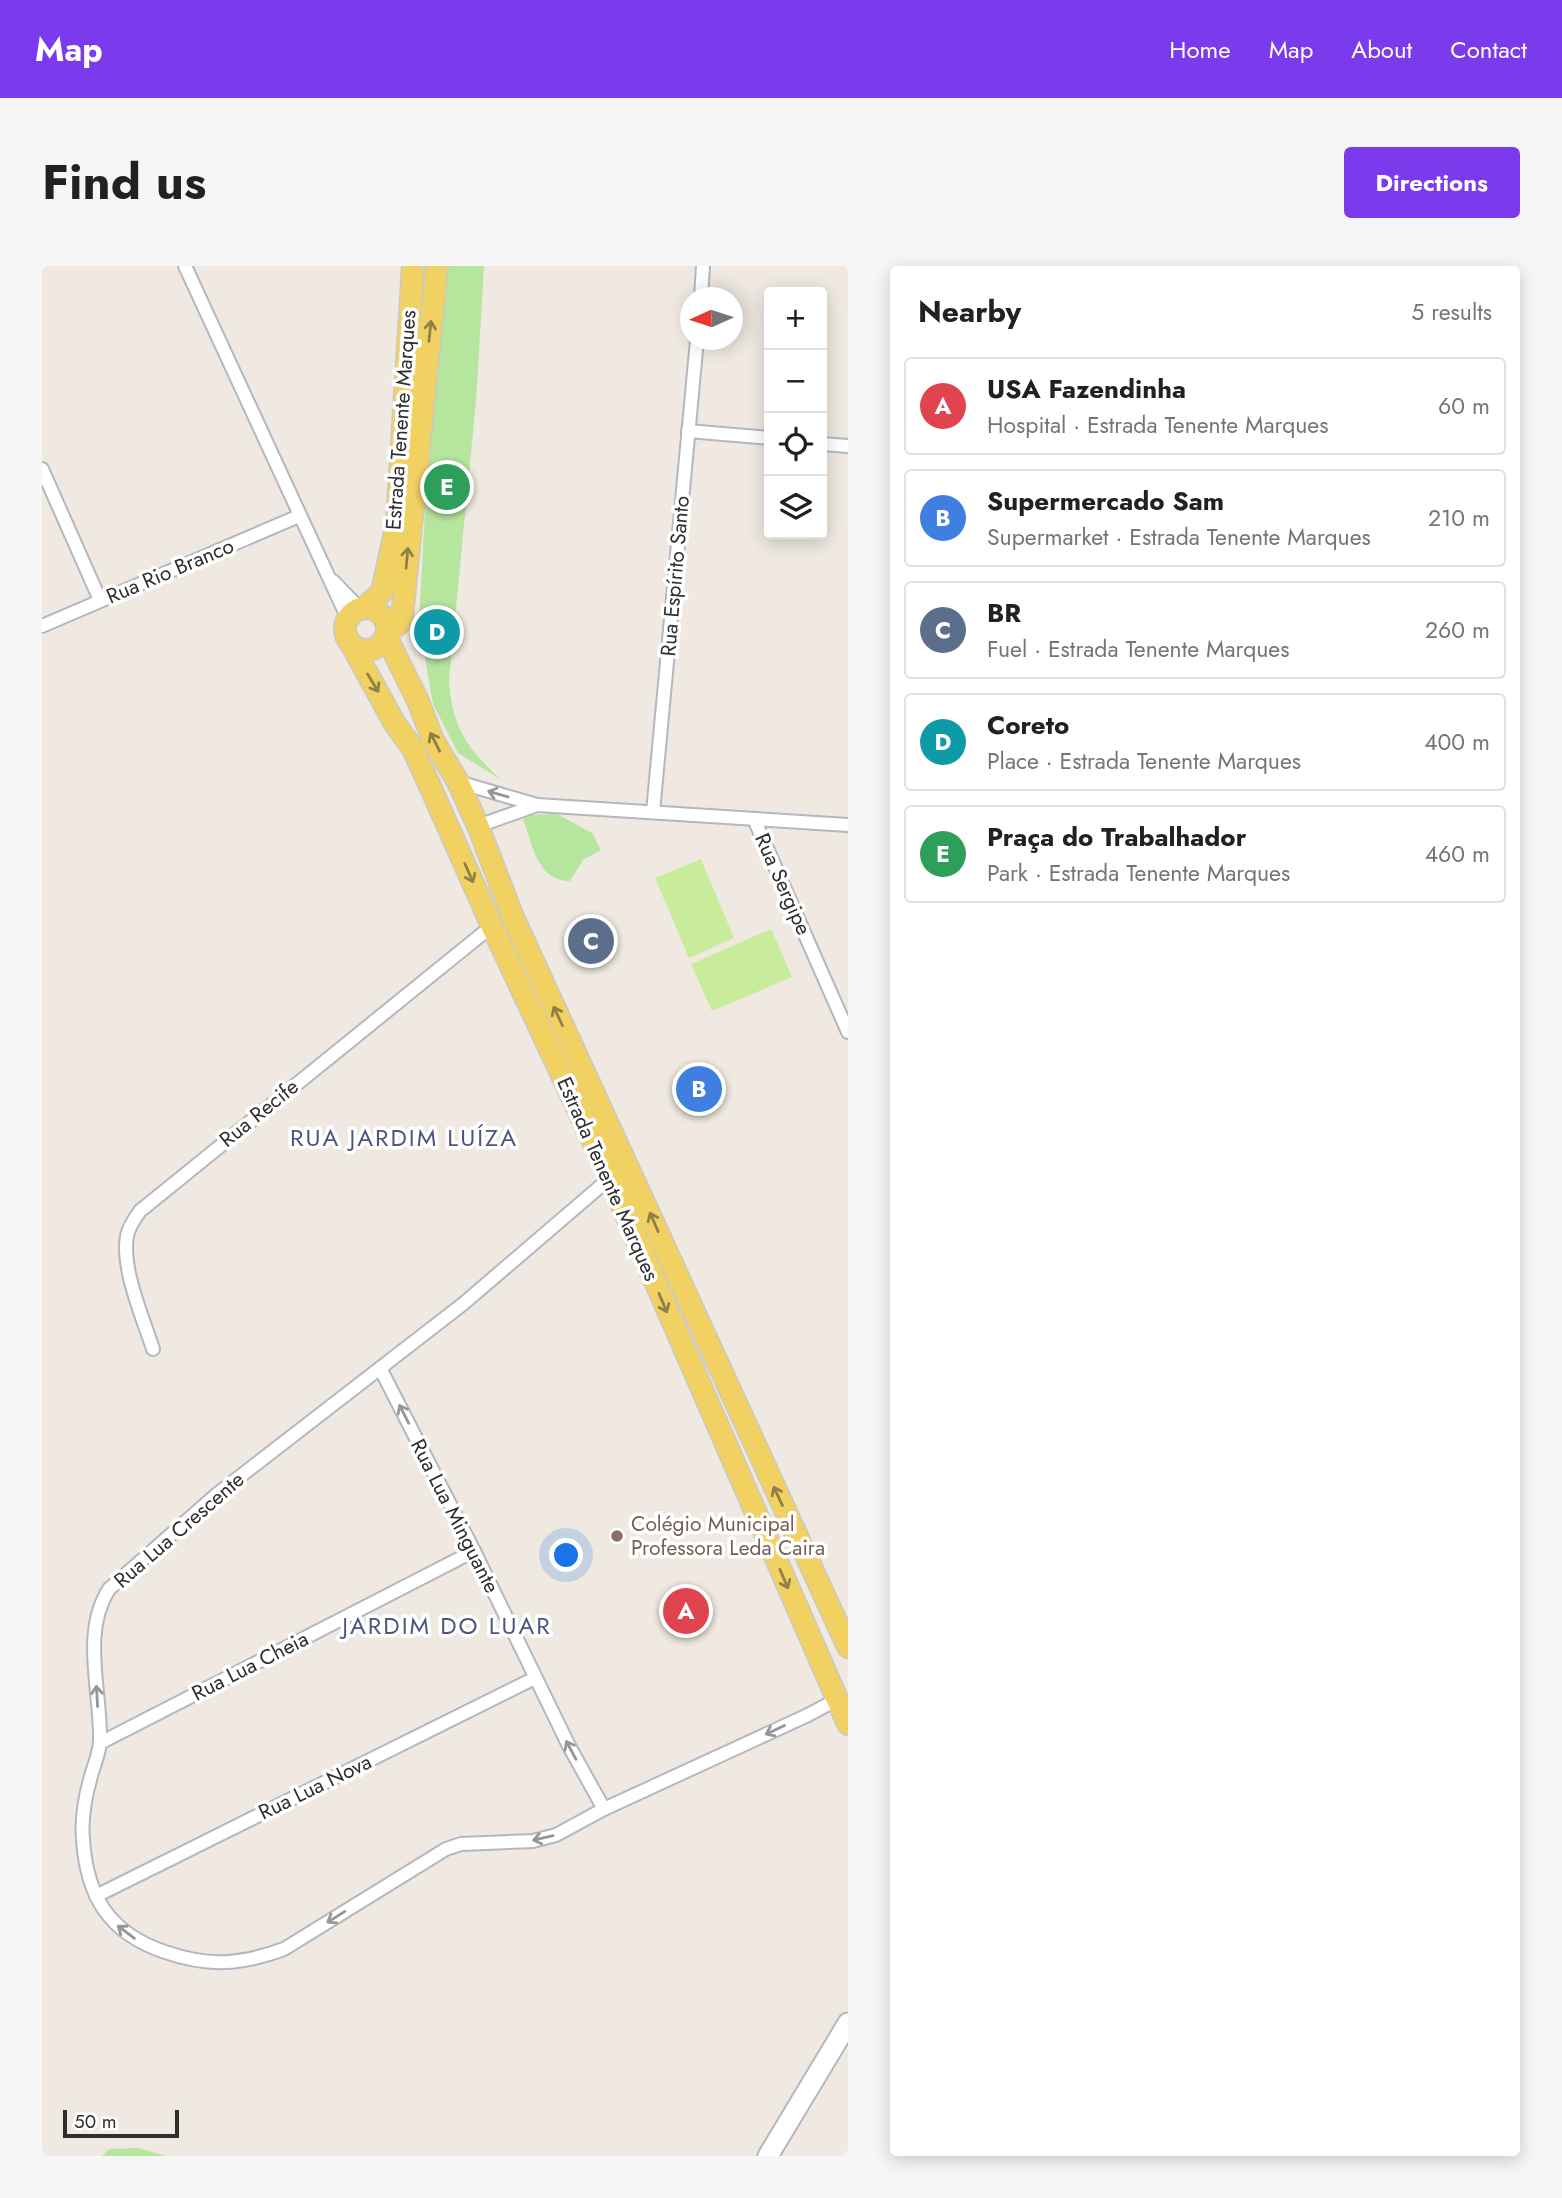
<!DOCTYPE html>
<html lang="en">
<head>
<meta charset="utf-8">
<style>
  :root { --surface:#fff; --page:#f6f6f6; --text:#202124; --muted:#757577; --line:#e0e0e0; --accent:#7c3aed }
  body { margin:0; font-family:Jost,sans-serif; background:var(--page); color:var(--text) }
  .controls { position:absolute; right:21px; top:21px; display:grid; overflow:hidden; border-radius:7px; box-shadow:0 4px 18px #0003 }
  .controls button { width:63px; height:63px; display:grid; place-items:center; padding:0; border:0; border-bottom:2px solid var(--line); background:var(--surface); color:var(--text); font:35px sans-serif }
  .compass { position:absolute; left:638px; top:21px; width:63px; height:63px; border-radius:50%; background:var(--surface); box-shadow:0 4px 18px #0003; rotate:267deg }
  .scale { position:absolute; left:21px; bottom:18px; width:116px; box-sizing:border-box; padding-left:7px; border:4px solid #2e2e2e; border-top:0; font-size:19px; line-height:24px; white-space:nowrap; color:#2e2e2e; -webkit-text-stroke:5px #fff; paint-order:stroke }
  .you { position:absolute; left:525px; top:1290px; width:24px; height:24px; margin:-18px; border:5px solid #fff; border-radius:50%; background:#1a73e8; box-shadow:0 0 0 10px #1a73e833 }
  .badge { display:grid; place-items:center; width:46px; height:46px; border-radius:50%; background:var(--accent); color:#fff; font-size:23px; font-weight:700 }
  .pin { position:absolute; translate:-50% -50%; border:4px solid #fff; box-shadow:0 2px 7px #0006 }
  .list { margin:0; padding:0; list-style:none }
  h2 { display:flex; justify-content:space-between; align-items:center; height:91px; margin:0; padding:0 28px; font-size:30px }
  h2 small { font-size:23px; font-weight:400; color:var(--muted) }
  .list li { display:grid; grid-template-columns:46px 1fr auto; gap:21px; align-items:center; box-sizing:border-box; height:98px; margin:0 14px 14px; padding:0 14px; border:2px solid var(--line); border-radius:7px }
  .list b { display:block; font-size:26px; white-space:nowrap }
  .list p { margin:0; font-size:23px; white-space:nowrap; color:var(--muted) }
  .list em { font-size:23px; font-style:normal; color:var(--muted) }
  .icon { flex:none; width:38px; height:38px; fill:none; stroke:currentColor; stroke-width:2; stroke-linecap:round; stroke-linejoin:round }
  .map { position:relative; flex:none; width:806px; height:1890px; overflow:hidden; border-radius:7px }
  header { display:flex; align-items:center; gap:42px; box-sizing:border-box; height:98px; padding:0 35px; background:var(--accent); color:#fff }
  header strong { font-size:33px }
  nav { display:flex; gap:38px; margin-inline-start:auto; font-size:24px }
  .intro { display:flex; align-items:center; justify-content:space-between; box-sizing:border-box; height:168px; padding:0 42px }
  h1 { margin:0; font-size:49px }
  .button { padding:18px 32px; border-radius:7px; background:var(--accent); color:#fff; font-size:24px; font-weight:700 }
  main { display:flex; gap:42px; padding:0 42px }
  aside { flex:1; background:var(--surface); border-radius:7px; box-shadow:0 4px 18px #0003 }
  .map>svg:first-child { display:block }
  .green { fill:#b6e59e }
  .pitch { fill:#c9ec9a }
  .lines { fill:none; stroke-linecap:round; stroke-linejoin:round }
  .street-casing { stroke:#b4b7c1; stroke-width:16 }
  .secondary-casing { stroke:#b4b7c1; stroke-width:23 }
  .primary-casing { stroke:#c9c9c9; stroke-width:24 }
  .street { stroke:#fff; stroke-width:12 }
  .secondary { stroke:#fff; stroke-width:19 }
  .primary { stroke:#f2d163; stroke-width:21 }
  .oneway { stroke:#908048 }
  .oneway2 { stroke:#969696 }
  .education-dot { fill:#8d6e63; stroke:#fff; stroke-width:2.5 }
  .labels { text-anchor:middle; stroke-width:7; stroke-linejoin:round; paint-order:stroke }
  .street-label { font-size:21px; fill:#2e2e2e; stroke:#fff }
  .education-label { font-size:21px; fill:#785e54; stroke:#fff; text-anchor:start }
  .quarter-label { font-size:24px; letter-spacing:2px; fill:#4d5680; stroke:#fff }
</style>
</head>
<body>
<header>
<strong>Map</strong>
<nav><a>Home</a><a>Map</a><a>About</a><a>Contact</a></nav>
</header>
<div class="intro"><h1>Find us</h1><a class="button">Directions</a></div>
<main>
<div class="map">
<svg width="806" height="1890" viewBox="0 0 806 1890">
  <rect width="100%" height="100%" fill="#efe9e1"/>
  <g class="green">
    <path d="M403,0H442L434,135L407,414C410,461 424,481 458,513L416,487L391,438L377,357L389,129Z"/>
    <path d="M515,548L550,567L559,584L541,594L528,615C495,615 491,579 481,553L487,549Z"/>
    <path d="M96,1882L124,1890H60L67,1883Z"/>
  </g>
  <g class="pitch">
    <path d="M659,593L692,672L647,692L613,612Z"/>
    <path d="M729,663L750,711L670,745L649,698Z"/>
  </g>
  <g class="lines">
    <g class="street-casing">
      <g id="street">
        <path d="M143,0L306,353"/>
        <path d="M659,32L661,0"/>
        <path d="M646,165L727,172"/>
        <path d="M780,178L806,180"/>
        <path d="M0,203L58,334"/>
        <path d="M291,315L318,343"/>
        <path d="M0,360L257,250"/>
        <path d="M416,516L495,539L806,559"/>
        <path d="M611,546L655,74"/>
        <path d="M712,553L806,766"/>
        <path d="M436,560L495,539"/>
        <path d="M568,912L421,1038L174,1229L67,1323C39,1367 59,1424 58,1474C58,1486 52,1499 49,1510C43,1531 39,1553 41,1574C45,1631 67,1667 123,1686C167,1701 198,1699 242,1683L404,1583L419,1578L491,1575L514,1569L562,1543L766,1449L794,1434"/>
        <path d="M111,1083C101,1052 79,1002 85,970C87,960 93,952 98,945L450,660"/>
        <path d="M338,1102L432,1285L527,1480L562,1543"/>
        <path d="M58,1477L432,1285"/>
        <path d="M54,1630L493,1412"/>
      </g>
    </g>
    <g class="secondary-casing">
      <path id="secondary" d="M726,1890L806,1757"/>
    </g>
    <g class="primary-casing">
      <g id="primary">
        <path d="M322,342L340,326L355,256L371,0"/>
        <circle cx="324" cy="363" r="21"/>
        <path d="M345,366L356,359L360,351L395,0"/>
        <path d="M344,370L376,435L391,474L416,516L436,560L471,651L806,1381"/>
        <path d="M308,376L353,458L371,483L387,518L450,660L568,912L806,1458"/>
      </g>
    </g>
    <use href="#street" class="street"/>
    <use href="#secondary" class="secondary"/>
    <use href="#primary" class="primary"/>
  </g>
  <defs><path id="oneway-shaft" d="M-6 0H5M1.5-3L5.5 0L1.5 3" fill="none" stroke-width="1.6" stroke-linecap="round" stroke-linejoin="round" transform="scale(1.75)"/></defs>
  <g class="oneway">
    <use href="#oneway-shaft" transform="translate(388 65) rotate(-84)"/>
    <use href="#oneway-shaft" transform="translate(365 292) rotate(-85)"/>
    <use href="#oneway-shaft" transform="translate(331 417) rotate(59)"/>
    <use href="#oneway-shaft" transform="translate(393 476) rotate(-117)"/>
    <use href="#oneway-shaft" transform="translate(427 607) rotate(66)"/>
    <use href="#oneway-shaft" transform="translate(516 750) rotate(-115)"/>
    <use href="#oneway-shaft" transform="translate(612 956) rotate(-114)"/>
    <use href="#oneway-shaft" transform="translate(621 1037) rotate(67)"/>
    <use href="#oneway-shaft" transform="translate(736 1230) rotate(-115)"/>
    <use href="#oneway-shaft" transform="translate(742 1313) rotate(67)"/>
  </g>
  <g class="oneway2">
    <use href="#oneway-shaft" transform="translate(456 528) rotate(-164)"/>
    <use href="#oneway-shaft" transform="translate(362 1148) rotate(-117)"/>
    <use href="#oneway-shaft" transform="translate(55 1430) rotate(-93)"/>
    <use href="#oneway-shaft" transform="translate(733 1464) rotate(155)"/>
    <use href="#oneway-shaft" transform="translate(529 1484) rotate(-118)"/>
    <use href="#oneway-shaft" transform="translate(501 1572) rotate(167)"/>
    <use href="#oneway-shaft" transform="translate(294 1651) rotate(148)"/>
    <use href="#oneway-shaft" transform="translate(84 1666) rotate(-143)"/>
  </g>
  <circle class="education-dot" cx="575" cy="1270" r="7"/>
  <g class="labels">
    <g class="street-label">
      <text transform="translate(359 154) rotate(-86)" y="7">Estrada Tenente Marques</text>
      <text transform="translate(128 305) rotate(-23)" y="7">Rua Rio Branco</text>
      <text transform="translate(633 310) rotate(-85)" y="7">Rua Espírito Santo</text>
      <text transform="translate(741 618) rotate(66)" y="7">Rua Sergipe</text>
      <text transform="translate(217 847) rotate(-39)" y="7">Rua Recife</text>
      <text transform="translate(566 913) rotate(66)" y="7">Estrada Tenente Marques</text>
      <text transform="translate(413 1250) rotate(63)" y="7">Rua Lua Minguante</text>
      <text transform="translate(137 1264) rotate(-41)" y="7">Rua Lua Crescente</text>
      <text transform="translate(208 1400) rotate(-27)" y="7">Rua Lua Cheia</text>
      <text transform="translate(273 1521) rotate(-26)" y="7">Rua Lua Nova</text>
    </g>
    <g class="education-label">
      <text x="589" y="1265">Colégio Municipal<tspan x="589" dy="24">Professora Leda Caira</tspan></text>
    </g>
    <g class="quarter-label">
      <text x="362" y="880">RUA JARDIM LUÍZA</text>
      <text x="405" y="1368">JARDIM DO LUAR</text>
    </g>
  </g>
</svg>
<div class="controls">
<button>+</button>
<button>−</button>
<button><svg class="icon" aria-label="locate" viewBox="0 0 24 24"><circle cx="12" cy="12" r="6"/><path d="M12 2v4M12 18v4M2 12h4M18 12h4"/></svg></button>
<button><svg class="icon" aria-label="layers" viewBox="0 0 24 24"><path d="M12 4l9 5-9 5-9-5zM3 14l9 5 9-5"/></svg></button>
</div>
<svg class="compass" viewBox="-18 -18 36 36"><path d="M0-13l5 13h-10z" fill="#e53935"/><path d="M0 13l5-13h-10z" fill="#757577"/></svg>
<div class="scale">50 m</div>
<div class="you"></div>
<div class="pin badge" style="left:644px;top:1345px;background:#e0444e">A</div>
<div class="pin badge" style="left:657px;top:823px;background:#3f7fe0">B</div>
<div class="pin badge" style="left:549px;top:675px;background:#5c6f8a">C</div>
<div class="pin badge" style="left:395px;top:366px;background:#0f9aa8">D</div>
<div class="pin badge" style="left:405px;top:221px;background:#2e9e5b">E</div>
</div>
<aside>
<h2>Nearby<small>5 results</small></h2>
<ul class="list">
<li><span class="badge" style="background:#e0444e">A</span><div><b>USA Fazendinha</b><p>Hospital · Estrada Tenente Marques</p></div><em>60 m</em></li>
<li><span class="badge" style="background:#3f7fe0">B</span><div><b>Supermercado Sam</b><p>Supermarket · Estrada Tenente Marques</p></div><em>210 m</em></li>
<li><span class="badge" style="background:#5c6f8a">C</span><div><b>BR</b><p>Fuel · Estrada Tenente Marques</p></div><em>260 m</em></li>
<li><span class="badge" style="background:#0f9aa8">D</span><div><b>Coreto</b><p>Place · Estrada Tenente Marques</p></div><em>400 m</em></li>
<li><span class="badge" style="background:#2e9e5b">E</span><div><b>Praça do Trabalhador</b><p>Park · Estrada Tenente Marques</p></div><em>460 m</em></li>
</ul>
</aside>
</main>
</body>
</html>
